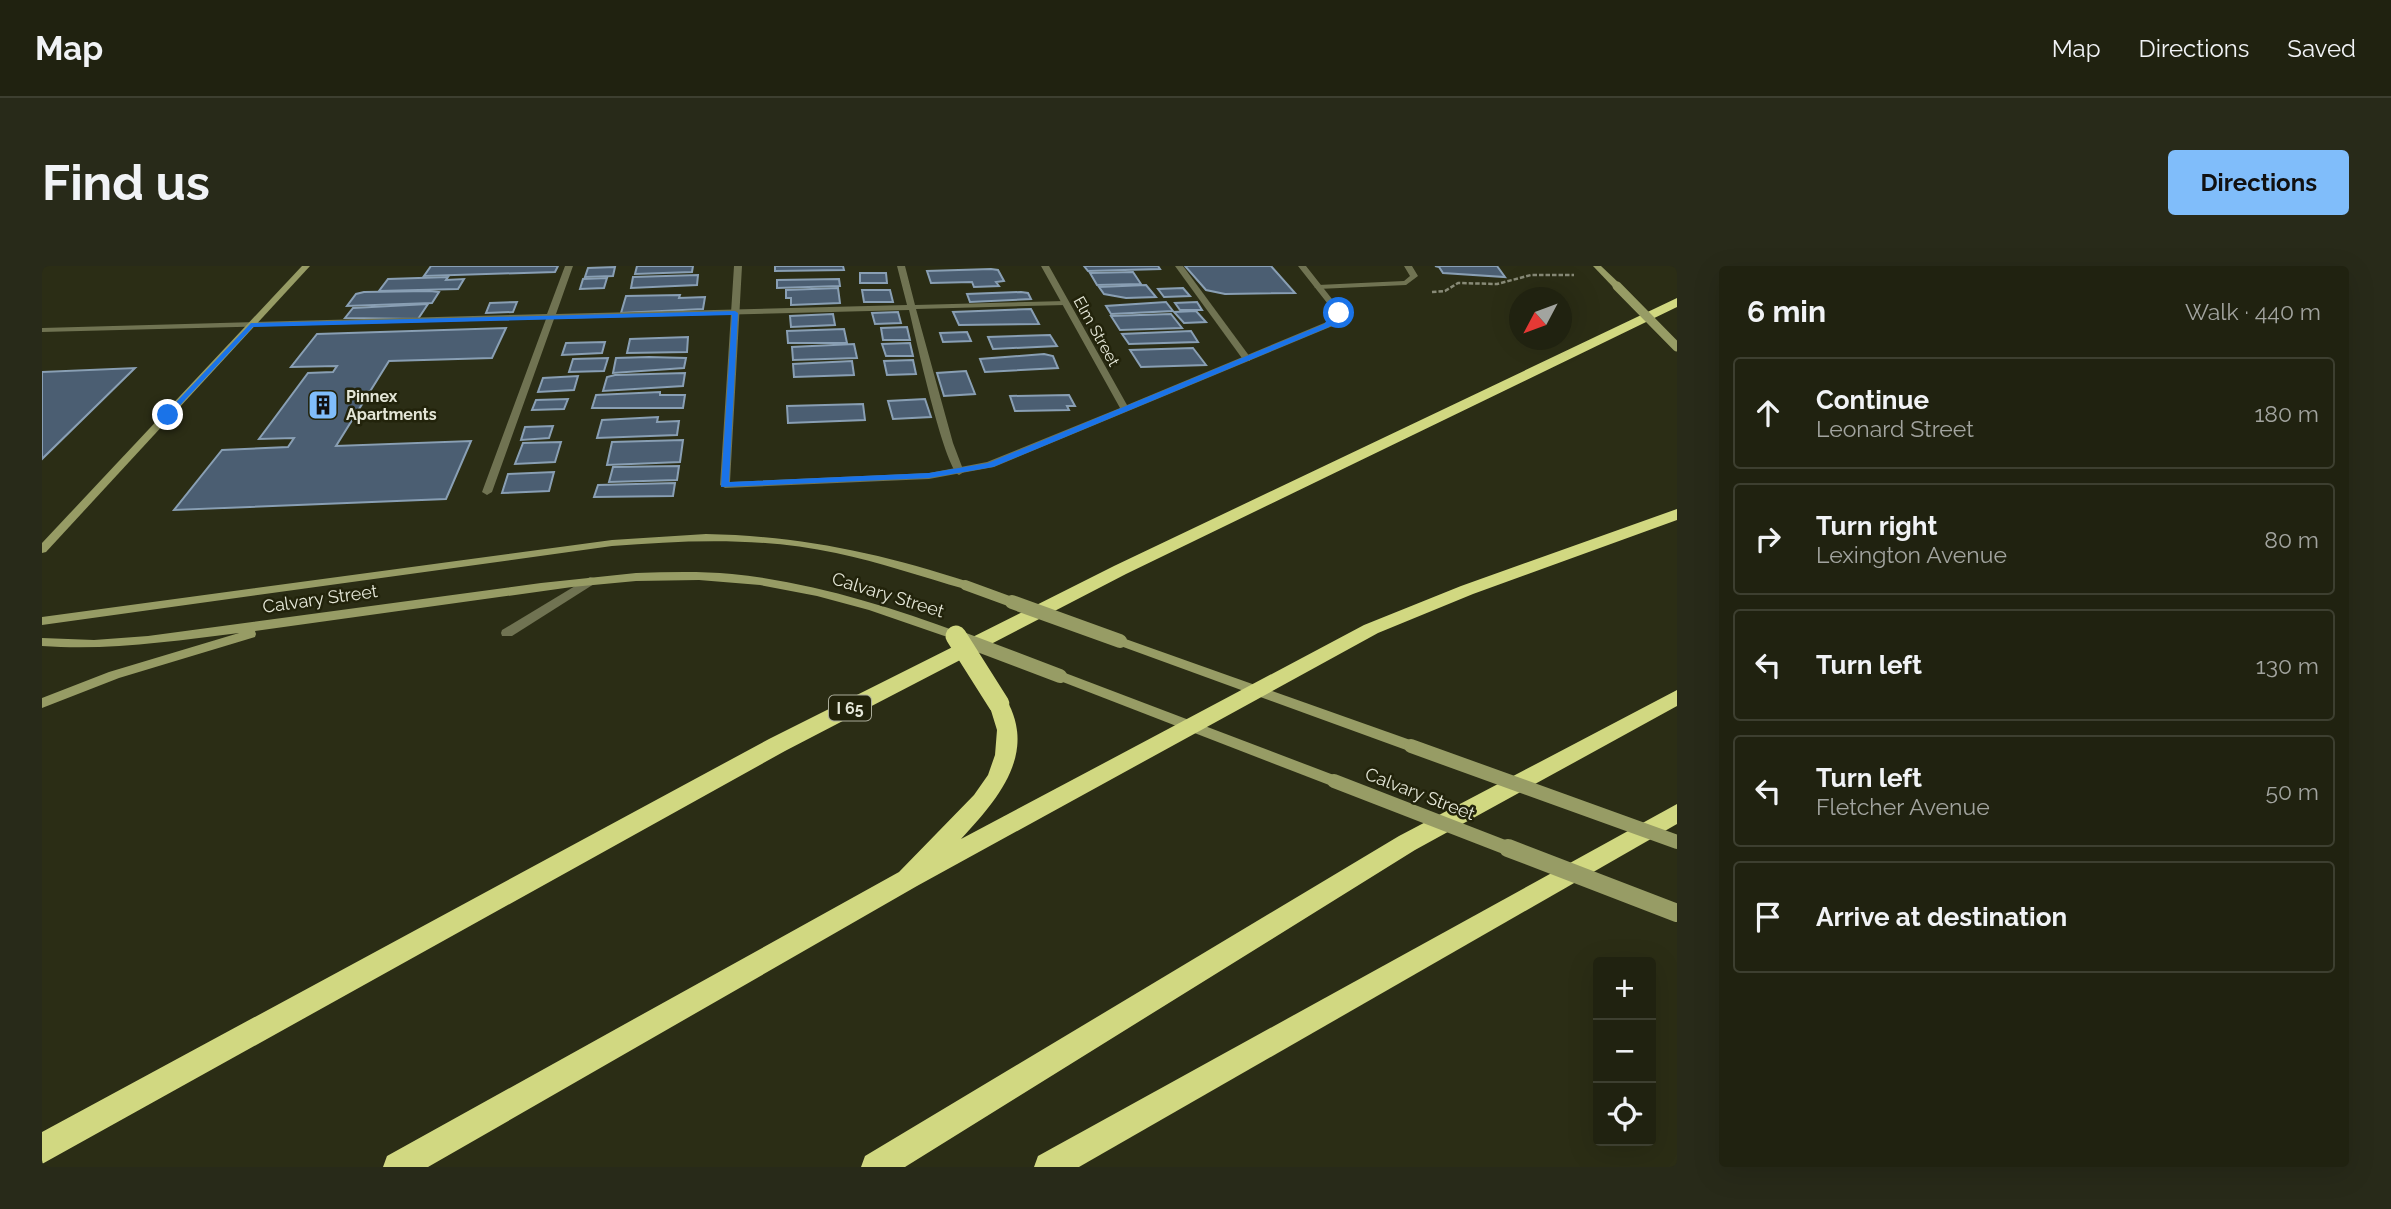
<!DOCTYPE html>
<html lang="en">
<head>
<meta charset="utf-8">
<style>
  :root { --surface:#202210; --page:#282a19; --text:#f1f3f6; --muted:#a2a49f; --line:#3d3f30; --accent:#80bdfa }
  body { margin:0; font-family:Raleway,sans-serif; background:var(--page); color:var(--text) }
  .controls { position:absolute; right:21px; bottom:21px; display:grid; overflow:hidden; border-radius:7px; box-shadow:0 7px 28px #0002 }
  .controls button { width:63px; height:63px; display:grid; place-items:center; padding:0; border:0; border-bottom:2px solid var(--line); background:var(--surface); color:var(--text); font:35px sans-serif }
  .compass { position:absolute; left:1467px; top:21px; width:63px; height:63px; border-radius:50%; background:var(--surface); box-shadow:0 7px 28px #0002; rotate:229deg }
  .stop { position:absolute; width:21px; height:21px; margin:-16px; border:5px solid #1a73e8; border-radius:50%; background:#fff }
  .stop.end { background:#1a73e8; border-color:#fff; box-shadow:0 2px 7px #0008 }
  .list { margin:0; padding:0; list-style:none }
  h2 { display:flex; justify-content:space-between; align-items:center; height:91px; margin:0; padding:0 28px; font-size:30px }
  h2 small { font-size:23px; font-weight:400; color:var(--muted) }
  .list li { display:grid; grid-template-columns:46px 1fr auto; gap:21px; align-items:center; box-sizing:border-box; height:112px; margin:0 14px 14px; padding:0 14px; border:2px solid var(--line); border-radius:7px }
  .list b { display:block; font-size:26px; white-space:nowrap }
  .list p { margin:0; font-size:23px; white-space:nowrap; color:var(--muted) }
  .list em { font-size:23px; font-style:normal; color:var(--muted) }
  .icon { flex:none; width:38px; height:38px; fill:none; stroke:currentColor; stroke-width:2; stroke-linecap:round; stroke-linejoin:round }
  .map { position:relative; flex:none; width:1635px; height:901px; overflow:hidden; border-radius:7px }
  header { display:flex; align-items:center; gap:42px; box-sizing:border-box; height:98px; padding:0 35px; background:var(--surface); border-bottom:2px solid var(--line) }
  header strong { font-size:33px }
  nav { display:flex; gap:38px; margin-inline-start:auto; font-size:24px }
  .intro { display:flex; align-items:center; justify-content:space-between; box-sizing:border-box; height:168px; padding:0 42px }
  h1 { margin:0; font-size:49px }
  .button { padding:18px 32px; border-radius:7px; background:var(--accent); color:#111; font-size:24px; font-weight:700 }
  main { display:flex; gap:42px; padding:0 42px }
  aside { flex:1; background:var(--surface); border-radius:7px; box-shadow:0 7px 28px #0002 }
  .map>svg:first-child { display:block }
  .building { fill:#4b5e72; stroke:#899fb4; stroke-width:2 }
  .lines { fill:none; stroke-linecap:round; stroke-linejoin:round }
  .path { stroke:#888a77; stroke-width:2.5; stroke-dasharray:4.5 2; stroke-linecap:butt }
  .lane { fill:#707352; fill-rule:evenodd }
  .street { fill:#707352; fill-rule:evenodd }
  .secondary { fill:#979c65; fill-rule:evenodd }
  .highway { fill:#d1d881; fill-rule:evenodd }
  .secondary-bridge-far3 { stroke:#979c65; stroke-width:9 }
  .secondary-bridge-far2 { stroke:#979c65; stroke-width:10 }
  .secondary-bridge-far1 { stroke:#979c65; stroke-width:14 }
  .secondary-bridge { stroke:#979c65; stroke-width:18 }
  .highway-bridge { stroke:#d1d881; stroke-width:21 }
  .route { fill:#1a73e8 }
  .labels { text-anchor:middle; stroke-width:5; stroke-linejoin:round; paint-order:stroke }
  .far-street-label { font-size:16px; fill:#e4e6d7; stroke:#22230b }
  .far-poi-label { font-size:16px; font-weight:bold; fill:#e4e6d7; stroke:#22230b; text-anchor:start }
  .shield { fill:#22230b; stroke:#aaac9a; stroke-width:2 }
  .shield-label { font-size:16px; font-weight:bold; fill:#e4e6d7 }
  .street-label { font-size:18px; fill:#e4e6d7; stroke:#22230b }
</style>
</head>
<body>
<header>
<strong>Map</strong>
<nav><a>Map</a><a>Directions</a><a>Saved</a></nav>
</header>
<div class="intro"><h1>Find us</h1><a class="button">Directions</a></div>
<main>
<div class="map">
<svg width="1635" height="901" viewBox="0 0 1635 901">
  <rect width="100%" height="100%" fill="#2b2d15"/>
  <g class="building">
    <path d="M389,0H516L513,6L382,10Z"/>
    <path d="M595,0H651L650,6L593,8Z"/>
    <path d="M733,0H801L802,4L733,5Z"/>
    <path d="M1042,0H1116L1118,3L1046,5Z"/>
    <path d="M1143,0H1229L1253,27L1183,28L1164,24Z"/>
    <path d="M1393,0H1455L1463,11L1401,7L1397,1Z"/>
    <path d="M573,1L571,10L543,11L546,2Z"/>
    <path d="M949,3L956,4L962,15L954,16L957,20L932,21L930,16L889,17L885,5Z"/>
    <path d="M1091,6L1099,18L1055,19L1048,7Z"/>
    <path d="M818,7H844L845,17H818Z"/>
    <path d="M656,9L655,19L589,22L591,11Z"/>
    <path d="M406,11L404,14L422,13L416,23L337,25L346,13Z"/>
    <path d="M565,12L562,22L538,23L541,13Z"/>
    <path d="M797,13L798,20L735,22V14Z"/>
    <path d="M1104,19L1114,31L1084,32L1062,28L1057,21Z"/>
    <path d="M796,22L798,37L749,39V32H744V24Z"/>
    <path d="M1141,22L1148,30L1122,31L1116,23Z"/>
    <path d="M820,24H848L851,36H822Z"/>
    <path d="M388,25L397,26L390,37L305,40L314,28L322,26Z"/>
    <path d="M979,26L986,27L989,33L928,36L925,28Z"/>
    <path d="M638,29L637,32L663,31L661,43L579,47L584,30Z"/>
    <path d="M475,36L471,46L444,47L448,37Z"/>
    <path d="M1124,36L1131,45L1069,48L1064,40Z"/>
    <path d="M1155,36L1160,44H1138L1133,37Z"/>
    <path d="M386,38L376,53L303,52L311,42Z"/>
    <path d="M989,43L997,58L917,59L911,46Z"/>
    <path d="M1154,45L1164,56L1142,57L1132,46Z"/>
    <path d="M856,46L859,57L833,58L830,47Z"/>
    <path d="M791,48L793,59L749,61L748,50Z"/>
    <path d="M1129,48L1140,62L1078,64L1069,50Z"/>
    <path d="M865,61L868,74H841L839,62Z"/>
    <path d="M464,62L450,92L347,95L294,180L429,175L404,233L132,244L180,184L246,181L252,172L217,173L266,107L291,106L295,100L249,101L275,68Z"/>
    <path d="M802,63L805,77H746L745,65Z"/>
    <path d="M1149,65L1156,76L1087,78L1080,68Z"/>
    <path d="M925,66L929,75L901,76L898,67Z"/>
    <path d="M1008,69L1015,80L951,83L946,71Z"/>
    <path d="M646,71L645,86L585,87L588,73Z"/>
    <path d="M563,76L560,87L520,89L524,77Z"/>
    <path d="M868,77L871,90H844L840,78Z"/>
    <path d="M812,78L815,92L751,94L750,81Z"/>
    <path d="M1151,82L1164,99L1099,101L1088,84Z"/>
    <path d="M1002,88L1011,90L1016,102L943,106L938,93Z"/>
    <path d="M607,91L644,92L642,102L571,107L574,92Z"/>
    <path d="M566,92L562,105L527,106L531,93Z"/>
    <path d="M871,94L874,108L845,109L842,95Z"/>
    <path d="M810,95L812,109L752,111L751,98Z"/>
    <path d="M93,102L0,193V106Z"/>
    <path d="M924,105L933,128L902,130L895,107Z"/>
    <path d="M643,107L641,120L561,125L565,111L573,109Z"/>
    <path d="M536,110L532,124L496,126L501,112Z"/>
    <path d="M618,126V129H643L641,142H550L554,129Z"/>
    <path d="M1027,129L1033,140H1025L1027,144L973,145L968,130Z"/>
    <path d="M526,133L522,143L490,144L494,134Z"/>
    <path d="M883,133L889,151L851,153L846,135Z"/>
    <path d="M821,138L823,154L746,157L745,140Z"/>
    <path d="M616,151L615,156L637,155L635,169L555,172L560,154Z"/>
    <path d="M511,160L507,172L479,174L483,161Z"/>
    <path d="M641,174L638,196L565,199L570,176Z"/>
    <path d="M519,176L513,196L473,198L481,177Z"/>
    <path d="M637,200L635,214L567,216L571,201Z"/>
    <path d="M512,206L507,225L460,227L466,208Z"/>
    <path d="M633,217L631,230L552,231L556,219Z"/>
  </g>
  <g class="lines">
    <path class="path" d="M1390,26L1403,25L1416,17L1455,18L1489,9H1532"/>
    <g class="lane">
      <path d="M523,0H531L514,48L865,39L855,0H863L873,39L1023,35L1027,37L1023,39L874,43L911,177L922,206L917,209C902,202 873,68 867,44L512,53L450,226L445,229L440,226L504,53L0,66V62L505,48Z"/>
      <path d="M1133,0H1141L1208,91V95H1202Z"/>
      <path d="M1362,0H1370L1376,10L1364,19L1276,23L1272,21L1276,19L1362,15L1368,10Z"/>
      <path d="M548,311L552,312L554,315L552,318L470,370H460L459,367L460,364Z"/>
    </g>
    <path class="street" d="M692,0H700L688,216L887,207L945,196L1078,142L999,0H1007L1085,139L1287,55L1293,47L1256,0H1264L1301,47L1293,59L952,201L887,213L683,222L678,219Z"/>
    <g class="secondary">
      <path d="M260,0H268L4,286L0,287V277Z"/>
      <path d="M1551,0H1559L1578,18V22H1572Z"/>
      <path d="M664,268C759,270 837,287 927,316L929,319L923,323C880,311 838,296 794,287C720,271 645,274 570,280L0,359V351L570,274Z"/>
      <path d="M594,307C626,306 658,305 690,308C769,316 845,340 919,367L920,370L914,374L827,344L775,330L718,319L657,314L594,315L530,321L213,365L214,368L213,371L77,412L0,442V432L67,406L197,367C131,375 67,385 0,380V372L52,374L106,370L499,317Z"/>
      <path d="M1078,371L1374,476L1376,480L1374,484H1364L1073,378L1072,375Z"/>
      <path d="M1018,405L1297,511L1299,515L1297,519H1287L1013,413L1011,410Z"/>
    </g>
    <g class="highway">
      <path d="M1635,32V41L1084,308L743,485L0,898V866L727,473L1072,300Z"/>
      <path d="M1635,243V254L1431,328L1336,367L875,620L386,901H341L345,890L857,606L932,529L946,509L953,489L955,464L947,438L950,433H964C996,488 955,534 919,573L1322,359L1419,320Z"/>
      <path d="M1635,424V440L1373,584L863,901H819L823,890L1357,570Z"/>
      <path d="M1635,538V558L1037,901H992L996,890Z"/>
    </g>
    <path class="secondary-bridge-far3" d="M1575,20L1635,81"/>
    <path class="secondary-bridge-far2" d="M923,319L975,338"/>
    <g class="secondary-bridge-far1">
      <path d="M970,336L1078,375"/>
      <path d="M915,371L1018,410"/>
      <path d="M1369,480L1635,576"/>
      <path d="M1292,515L1470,584"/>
    </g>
    <path class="secondary-bridge" d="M1466,582L1635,647"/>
    <path class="highway-bridge" d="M914,370L957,438"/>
  </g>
  <path class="route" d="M693,45L696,47L687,216L887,207L946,197L1282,58L1294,45L1300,47L1287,61L951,201L887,212L679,221L690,49L211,61L128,150L122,149L209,57Z"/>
  <defs>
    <g id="building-square" transform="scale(1.575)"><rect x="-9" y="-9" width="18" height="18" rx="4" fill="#80bdfa" stroke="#22230b"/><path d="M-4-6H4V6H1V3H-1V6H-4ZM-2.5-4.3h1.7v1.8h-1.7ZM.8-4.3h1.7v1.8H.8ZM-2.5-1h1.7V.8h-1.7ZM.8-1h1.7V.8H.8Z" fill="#111"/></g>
  </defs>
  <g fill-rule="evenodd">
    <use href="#building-square" x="281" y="139"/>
  </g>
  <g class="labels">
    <g class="far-street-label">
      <text transform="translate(1055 65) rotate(61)" y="6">Elm Street</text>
    </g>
    <g class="far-poi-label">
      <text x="304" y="136">Pinnex<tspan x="304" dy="18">Apartments</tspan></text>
    </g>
    <rect class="shield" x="787" y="429.5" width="42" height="25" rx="5"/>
    <g class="shield-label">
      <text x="808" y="448">I 65</text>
    </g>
    <g class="street-label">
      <text transform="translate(846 329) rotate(17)" y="6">Calvary Street</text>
      <text transform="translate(278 333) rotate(-8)" y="6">Calvary Street</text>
      <text transform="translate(1378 528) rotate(21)" y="6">Calvary Street</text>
    </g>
  </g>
</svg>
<div class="controls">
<button>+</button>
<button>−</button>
<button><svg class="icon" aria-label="locate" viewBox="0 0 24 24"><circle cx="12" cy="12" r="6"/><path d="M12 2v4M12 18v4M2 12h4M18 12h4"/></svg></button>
</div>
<svg class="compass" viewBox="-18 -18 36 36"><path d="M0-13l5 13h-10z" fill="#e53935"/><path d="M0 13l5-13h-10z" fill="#a2a49f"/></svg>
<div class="stop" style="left:1297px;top:47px"></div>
<div class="stop end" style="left:126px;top:149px"></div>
</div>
<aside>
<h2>6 min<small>Walk · 440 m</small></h2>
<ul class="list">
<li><svg class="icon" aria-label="ahead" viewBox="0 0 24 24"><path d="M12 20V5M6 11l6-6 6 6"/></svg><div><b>Continue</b><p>Leonard Street</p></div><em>180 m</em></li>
<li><svg class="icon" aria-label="right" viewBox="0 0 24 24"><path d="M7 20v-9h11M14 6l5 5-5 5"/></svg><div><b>Turn right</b><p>Lexington Avenue</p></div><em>80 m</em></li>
<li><svg class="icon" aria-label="left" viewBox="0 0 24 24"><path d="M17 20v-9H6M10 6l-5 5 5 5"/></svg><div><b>Turn left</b></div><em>130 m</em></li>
<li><svg class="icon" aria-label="left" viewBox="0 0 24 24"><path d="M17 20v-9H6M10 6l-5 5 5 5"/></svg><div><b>Turn left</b><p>Fletcher Avenue</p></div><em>50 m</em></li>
<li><svg class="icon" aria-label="arrive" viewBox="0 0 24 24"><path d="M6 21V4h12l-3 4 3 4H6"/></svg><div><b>Arrive at destination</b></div></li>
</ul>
</aside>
</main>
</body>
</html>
